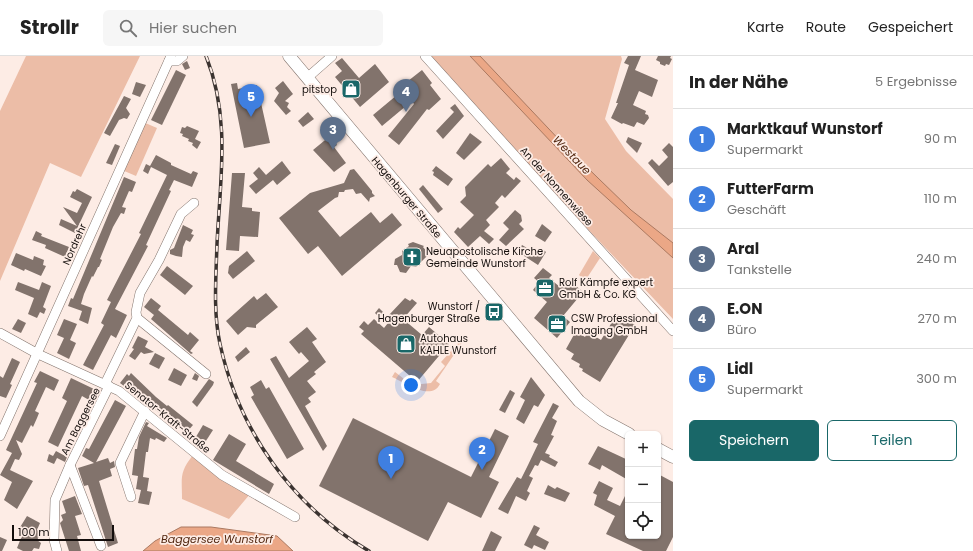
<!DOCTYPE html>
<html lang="de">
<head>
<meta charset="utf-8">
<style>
  :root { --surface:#fff; --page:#f6f6f6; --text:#222; --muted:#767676; --line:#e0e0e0; --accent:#196768 }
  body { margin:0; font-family:Poppins,sans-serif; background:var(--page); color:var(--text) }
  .controls { position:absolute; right:12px; bottom:12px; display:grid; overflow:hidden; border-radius:6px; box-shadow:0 1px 3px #0004 }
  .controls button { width:36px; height:36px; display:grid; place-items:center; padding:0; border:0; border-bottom:1px solid var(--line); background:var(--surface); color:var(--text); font:20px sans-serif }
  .scale { position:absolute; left:12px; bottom:10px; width:102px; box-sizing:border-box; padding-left:4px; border:2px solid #140e0c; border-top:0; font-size:11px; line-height:14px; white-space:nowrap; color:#140e0c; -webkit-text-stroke:3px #fdece5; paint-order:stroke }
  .you { position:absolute; left:411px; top:329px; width:14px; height:14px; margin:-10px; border:3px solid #fff; border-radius:50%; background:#1a73e8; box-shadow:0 0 0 6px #1a73e833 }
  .badge { display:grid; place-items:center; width:26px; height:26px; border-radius:50%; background:var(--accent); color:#fff; font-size:13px; font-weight:700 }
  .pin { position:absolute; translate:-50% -33px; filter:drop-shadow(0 1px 2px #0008) }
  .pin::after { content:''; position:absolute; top:21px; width:14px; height:12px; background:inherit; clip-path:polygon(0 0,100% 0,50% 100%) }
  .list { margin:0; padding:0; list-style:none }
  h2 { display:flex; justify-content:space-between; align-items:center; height:52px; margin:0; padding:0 16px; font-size:17px }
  h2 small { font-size:13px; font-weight:400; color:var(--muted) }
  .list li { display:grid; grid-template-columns:26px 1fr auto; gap:12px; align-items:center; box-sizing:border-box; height:60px; padding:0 16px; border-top:1px solid var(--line) }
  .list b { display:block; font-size:15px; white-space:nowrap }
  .list p { margin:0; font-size:13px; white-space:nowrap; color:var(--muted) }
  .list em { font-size:13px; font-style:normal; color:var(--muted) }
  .actions { display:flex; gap:8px; padding:12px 16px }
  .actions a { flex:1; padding:9px 0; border:1px solid var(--accent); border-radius:6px; text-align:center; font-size:14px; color:var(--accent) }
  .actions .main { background:var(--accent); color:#fff }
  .icon { flex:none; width:22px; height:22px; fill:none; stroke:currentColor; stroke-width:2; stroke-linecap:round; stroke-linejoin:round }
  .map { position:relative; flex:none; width:673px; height:495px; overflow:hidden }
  header { display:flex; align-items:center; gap:24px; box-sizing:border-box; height:56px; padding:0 20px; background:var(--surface); border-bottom:1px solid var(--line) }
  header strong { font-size:19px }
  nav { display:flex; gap:22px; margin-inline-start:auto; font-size:14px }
  .search { width:280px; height:36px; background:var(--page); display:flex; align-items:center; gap:10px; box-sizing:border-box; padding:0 14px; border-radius:6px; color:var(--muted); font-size:15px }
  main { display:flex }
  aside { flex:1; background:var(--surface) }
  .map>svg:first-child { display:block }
  .green { fill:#ecbda7 }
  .water { fill:#eba786; stroke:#aa7961 }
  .building { fill:#82736c }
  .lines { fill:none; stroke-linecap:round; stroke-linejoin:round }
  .minor-casing { stroke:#82736c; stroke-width:10 }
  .major-casing { stroke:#82736c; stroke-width:13 }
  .minor { stroke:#fff; stroke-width:9 }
  .major { stroke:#fff; stroke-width:12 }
  .rail-casing { stroke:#3b3330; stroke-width:3.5 }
  .rail { stroke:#fdece5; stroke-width:2; stroke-dasharray:6; stroke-linecap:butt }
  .labels { text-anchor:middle; stroke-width:3.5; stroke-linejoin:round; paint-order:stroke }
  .poi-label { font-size:10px; fill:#140e0c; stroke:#fdece5; text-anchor:start }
  .street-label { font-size:10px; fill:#140e0c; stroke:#fdece5 }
  .water-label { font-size:11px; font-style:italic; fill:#522710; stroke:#fdece5 }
</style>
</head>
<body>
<header>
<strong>Strollr</strong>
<div class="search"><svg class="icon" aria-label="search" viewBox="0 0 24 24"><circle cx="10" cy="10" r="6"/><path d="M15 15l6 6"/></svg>Hier suchen</div>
<nav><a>Karte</a><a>Route</a><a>Gespeichert</a></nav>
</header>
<main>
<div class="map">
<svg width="673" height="495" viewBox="0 0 673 495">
  <rect width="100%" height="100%" fill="#fdece5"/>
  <g class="green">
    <path d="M26,0H140L81,121L50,107L0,225V55Z"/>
    <path d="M430,0H621L622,3L605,63L626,95L673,143V263L583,168Z"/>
    <path d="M143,66L157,72L136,120L122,114Z"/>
    <path d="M593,195L600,202L585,225L579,219Z"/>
    <path d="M462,283L464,284L436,325L440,328C431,346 404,326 392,321L395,316L412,329L431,327L445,310L441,306Z"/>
    <path d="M193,399L250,438L229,463L182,443C182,421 179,417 193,399Z"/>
  </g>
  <g class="water">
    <path d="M470,0H480L565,90L631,154L673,187V202L587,124Z"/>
    <path d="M181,471H211L277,480L293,495H143L155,485Z"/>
  </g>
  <g class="building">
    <path d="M628,0H641L635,14L658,24L652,41L639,35L633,49L646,55L645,58L648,59L649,62L644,69L637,66L634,71L623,67L622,68L611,62L618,47H616L629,9L624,7Z"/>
    <path d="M658,0H671L670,2L672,3L669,9L666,8L665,10L660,8V6L656,4Z"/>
    <path d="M342,2L359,22L375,8L389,26L360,51L335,21L342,15L335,7Z"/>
    <path d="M187,5L190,12L185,14L182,8Z"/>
    <path d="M176,14L186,19L162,69L151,64Z"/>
    <path d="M422,14L432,27L430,29L441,43L429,54L427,53L399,89L388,80L414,48L412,45L382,70L373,59L409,29L407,27L408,25Z"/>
    <path d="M283,25L293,38L285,45L289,47L287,51L291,55L286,59L274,45L279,37L275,32Z"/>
    <path d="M136,26L146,29L140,41L132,38Z"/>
    <path d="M237,27L238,33L257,29L270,87L244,92L231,28Z"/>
    <path d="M124,40L131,43L126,52L130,58L127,63L124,62L119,64L110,80L104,77Z"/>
    <path d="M455,48L464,60L443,83L436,75L454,56L450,52Z"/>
    <path d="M308,56L314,63L303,71L298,65Z"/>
    <path d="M187,70L199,75L195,83L201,86L197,93L192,89L193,87L188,85L189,83L182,80L183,78L180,77L182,71L185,72Z"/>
    <path d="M470,77L482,86L464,104L456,97Z"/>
    <path d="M330,80L337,89L334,91L346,107L334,116L313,94Z"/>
    <path d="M628,81L642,87L637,97L626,86Z"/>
    <path d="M669,87L673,91V126L668,130L648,107L652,103L659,110L668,101L662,94Z"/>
    <path d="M115,88L120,90L112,109L106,107Z"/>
    <path d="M156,99L171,107V109L191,118L193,115L198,117L192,131L174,124L169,134L171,135L146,189L148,190L115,253L127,259L116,282L111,279L93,314L83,309L104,269L101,267L111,246L107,244L141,178L139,177L167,119L151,111L148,118L143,115L146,108L150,110Z"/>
    <path d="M501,102L510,113L506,117L514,124L516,121L521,125L505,142L502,139L495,147L499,151L486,164L490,169L484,175L494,183L489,188L480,180L468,191L454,176L458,171L460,173L474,159L460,146L466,140L465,131L488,108L491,111Z"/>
    <path d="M282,105L291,117L277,129L273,124L256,138L249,130L258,123L253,117L259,111L266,119Z"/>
    <path d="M436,110L453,123L448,130L433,119L434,116L432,115Z"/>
    <path d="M354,113L372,135V137L375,140L370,142L369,146L361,137L356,138L353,133L345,134L344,136H339L338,141L335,142L318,155L340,181L371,156L380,167L392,157L402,169L342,220L318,190L308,198L279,162L310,137L344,127L350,114Z"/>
    <path d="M232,117H245L242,151L252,152V155L260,156L258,181L240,180L239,195L226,194Z"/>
    <path d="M124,121L136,126L132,136L129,135L122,151L126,152L124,158L121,157L113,171L100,203L102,204L99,211H98L93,221L92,220L84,238L81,248L92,252L88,268L79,264L82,255L68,250L71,242L73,243Z"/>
    <path d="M423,129L443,153L438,157L419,133Z"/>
    <path d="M77,133L92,141L75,177L59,169L61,163L77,170L63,151L77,157L82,147L70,141L73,135L75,136Z"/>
    <path d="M515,154L521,159L522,165L519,168L524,173L506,190L499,184L509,173L503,167Z"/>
    <path d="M542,168L552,176L545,186L535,180Z"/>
    <path d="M183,169L193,174L191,178L194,179L190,186L186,184L183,191L182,201L176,200L170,198V194L174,192Z"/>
    <path d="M36,175L42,178L41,180L69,191L65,201L45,192L46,189L32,184Z"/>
    <path d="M413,186L424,190L423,191L429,198L416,211L411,210L406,217L400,216L397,209H394L395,203L402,199V195L409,190L408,188Z"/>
    <path d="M522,189L537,198L541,192L546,196L538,209L518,196Z"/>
    <path d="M247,195L255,205L233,223L228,217L229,210Z"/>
    <path d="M16,197L33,204L34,200L44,204L43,209L46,210L41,220L25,213L24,215L11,209Z"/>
    <path d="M167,210L193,230L185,239L160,219Z"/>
    <path d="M543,212L552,219L549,222L560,231L568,223L583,236L563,260L570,266L557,282L534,262L547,246L533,234L539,226L534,222Z"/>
    <path d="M18,226L39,234L42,226L51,230L43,251L46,253L44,258L40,256L37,262L28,258L34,242L15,234Z"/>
    <path d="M266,237L278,251L256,269V272L247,271L238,279L226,265L254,240L257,244Z"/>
    <path d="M151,242L161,250L158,254L188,279L190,276L199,284L190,295L193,297L191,298L151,263L154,259L144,251Z"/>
    <path d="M405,242L410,245L412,243L417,247L403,263L422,279L429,271L449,288L417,326L361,278L364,275L359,271L364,265L368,269L374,263L384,272L392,262L389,259Z"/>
    <path d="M379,252L383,256L379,261L375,257Z"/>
    <path d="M617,258L635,269L600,326L582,315L583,313L579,311L580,308L571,303L574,298L566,293L576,275L585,281L588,276L601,284Z"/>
    <path d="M18,263L26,267L21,277L12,273Z"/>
    <path d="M64,263L77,268L70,284L76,287L69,303L57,297L64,282L57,279Z"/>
    <path d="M307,271L317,283L312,286L326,306L314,316L316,318L307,325L316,336L308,342L311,346L305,350L327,390L323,395L270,303L276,300L289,322L309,305L301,296L299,298L289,286Z"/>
    <path d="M138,280L148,285L145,291L154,296L144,298L141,296L135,304L129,300L134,293L132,292Z"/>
    <path d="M246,291L250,296L238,306L235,301Z"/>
    <path d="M155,297L165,302L159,313L149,308Z"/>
    <path d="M12,302L20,306L10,328L12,329L6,342L0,340V320L3,322Z"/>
    <path d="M174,312L187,319L181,330L168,324Z"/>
    <path d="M40,315L59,324L54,335L46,331L35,355L39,357L37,362L33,371L31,369L22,387L16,384L22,398L19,404L15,403L10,414L33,425L17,453L4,444L12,426L0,419L12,397L6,394L37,327L34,326Z"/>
    <path d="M131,317L156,341L167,350L168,349L193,369L186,377L120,327L127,318L129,320Z"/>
    <path d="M195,317L199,320L197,325L192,323Z"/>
    <path d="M531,321L545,339L538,351L534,349L524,368L516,363L525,344L520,341Z"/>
    <path d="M71,322L94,333L89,344L82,340L58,391L48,386L67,345L62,342Z"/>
    <path d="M209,323L214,326L213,329L197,351L192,346Z"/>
    <path d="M261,324L266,333L269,331L304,393L287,403L251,341L254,339L250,331Z"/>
    <path d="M510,334L515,337L505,357L499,354Z"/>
    <path d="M115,344L126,350L96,406L108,402L110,407L114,405L115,411L110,413L112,420L99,425L118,487L108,491L88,429L84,430L78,412L94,407L82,400L86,392L89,393Z"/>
    <path d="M553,347L559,350L552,362L557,365L551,379L554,380L545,397L550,399L549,401L558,406L555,411L541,404L538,410L535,409L529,420L533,422L527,435L530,437L526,445L516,440L508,458L498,453L517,421L521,423L528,409L538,388L533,386Z"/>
    <path d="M353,362L471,421L495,373L509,380L489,421L499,426L481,462L448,446L428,485L319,430Z"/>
    <path d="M146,366L149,367L147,370L167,382L164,386L156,382L155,384L150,382L148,396H146L143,421L149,422L147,435L152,436L149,449L138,447L141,434L136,433L138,420L132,419L135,393H137L139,381Z"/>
    <path d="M203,369L213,374L202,391L193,386Z"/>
    <path d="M229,378L246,388L236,405L274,428L269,438L213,404Z"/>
    <path d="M598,390L628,404V424L602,409L600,414L588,408Z"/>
    <path d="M56,395L67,401L65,406L57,402L54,408L47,405L49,398L53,400Z"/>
    <path d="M658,418L673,426V481L666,495H643L606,478L615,460L594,449L597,439L593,437L599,425L613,432L607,444L620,450L628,434V480H658Z"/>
    <path d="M548,429L555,433L557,431L570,437L565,446L544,438Z"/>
    <path d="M75,440L82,458L75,460L81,479L77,480L81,495H69L60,467L63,464L61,459L66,457L62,445Z"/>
    <path d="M27,460L40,467L37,474L41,477L37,484L41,487L39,493L34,492L32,495H23L17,492L23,477L19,473Z"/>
    <path d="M534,469L540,472L536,479L549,486L545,494L534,489L532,493L524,489Z"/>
    <path d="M491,475L502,481L495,495H482Z"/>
    <path d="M0,481L7,484L2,495H0Z"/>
  </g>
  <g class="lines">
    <g class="minor-casing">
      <g id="minor">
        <path d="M425,0L673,275"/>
        <path d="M169,5H177L183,0"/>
        <path d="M307,22L332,0"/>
        <path d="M137,262L206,318"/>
        <path d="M0,277L38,298L119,335L222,419L295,461"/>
        <path d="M105,328L137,262L136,256L140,237L159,204L181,158L194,147"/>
        <path d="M0,380L171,0"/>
        <path d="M70,409L101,490"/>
        <path d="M131,441L120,407L145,355"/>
        <path d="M57,495L54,484L55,444L70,409L109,330"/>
      </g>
    </g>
    <g class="major-casing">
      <g id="major">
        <path d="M289,0L579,345L603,364L629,378"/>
        <path d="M658,393L673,401"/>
      </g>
    </g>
    <use href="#minor" class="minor"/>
    <use href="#major" class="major"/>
    <g class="rail-casing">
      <path id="rail" d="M206,0C231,62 220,124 217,188C216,221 213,256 220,288C239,375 292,450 369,495"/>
    </g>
    <use href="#rail" class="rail"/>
  </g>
  <defs>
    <g id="shop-square" transform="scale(1)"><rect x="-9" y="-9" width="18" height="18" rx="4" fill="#196768" stroke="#fdece5"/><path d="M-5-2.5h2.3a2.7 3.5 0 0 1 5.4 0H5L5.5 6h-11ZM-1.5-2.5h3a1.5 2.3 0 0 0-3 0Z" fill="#fff"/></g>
    <g id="church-square" transform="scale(1)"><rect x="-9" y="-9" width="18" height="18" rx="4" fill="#196768" stroke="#fdece5"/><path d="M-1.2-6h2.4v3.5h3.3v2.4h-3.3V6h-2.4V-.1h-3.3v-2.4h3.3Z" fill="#fff"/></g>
    <g id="office-square" transform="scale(1)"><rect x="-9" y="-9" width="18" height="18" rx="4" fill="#196768" stroke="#fdece5"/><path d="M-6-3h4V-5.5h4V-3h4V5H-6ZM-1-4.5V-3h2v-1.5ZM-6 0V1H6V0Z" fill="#fff"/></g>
    <g id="bus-square" transform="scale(1)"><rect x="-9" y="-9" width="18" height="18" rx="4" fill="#196768" stroke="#fdece5"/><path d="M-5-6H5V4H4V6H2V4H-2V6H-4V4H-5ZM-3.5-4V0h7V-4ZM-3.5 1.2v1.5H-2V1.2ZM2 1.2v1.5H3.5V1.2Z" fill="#fff"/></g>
  </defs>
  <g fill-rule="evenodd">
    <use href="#shop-square" x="351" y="33"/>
    <use href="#church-square" x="412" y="201"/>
    <use href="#office-square" x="545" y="232"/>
    <use href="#bus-square" x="494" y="256"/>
    <use href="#office-square" x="557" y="268"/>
    <use href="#shop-square" x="406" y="288"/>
  </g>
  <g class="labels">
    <g class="poi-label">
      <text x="337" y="37" text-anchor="end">pitstop</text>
      <text x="426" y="199">Neuapostolische Kirche<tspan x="426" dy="12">Gemeinde Wunstorf</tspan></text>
      <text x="559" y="230">Rolf Kämpfe expert<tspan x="559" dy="12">GmbH &amp; Co. KG</tspan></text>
      <text x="480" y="254" text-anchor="end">Wunstorf /<tspan x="480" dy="12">Hagenburger Straße</tspan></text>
      <text x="571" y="266">CSW Professional<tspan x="571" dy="12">Imaging GmbH</tspan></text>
      <text x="420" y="286">Autohaus<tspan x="420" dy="12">KAHLE Wunstorf</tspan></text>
    </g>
    <g class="street-label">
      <text transform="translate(557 130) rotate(48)" y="4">An der Nonnenwiese</text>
      <text transform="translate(407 141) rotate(50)" y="4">Hagenburger Straße</text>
      <text transform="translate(74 188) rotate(-66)" y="4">Nordrehr</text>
      <text transform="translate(168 361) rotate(39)" y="4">Senator-Kraft-Straße</text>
      <text transform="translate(80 365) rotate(-63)" y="4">Am Baggersee</text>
    </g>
    <g class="water-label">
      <text transform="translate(572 99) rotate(46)" y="4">Westaue</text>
      <text x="217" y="487">Baggersee Wunstorf</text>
    </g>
  </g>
</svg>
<div class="controls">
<button>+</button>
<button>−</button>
<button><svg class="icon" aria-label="locate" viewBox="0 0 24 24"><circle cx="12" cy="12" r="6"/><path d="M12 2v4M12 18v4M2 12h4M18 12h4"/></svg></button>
</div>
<div class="scale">100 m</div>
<div class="you"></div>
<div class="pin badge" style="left:391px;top:423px;background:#3f7fe0">1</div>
<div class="pin badge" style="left:482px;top:414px;background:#3f7fe0">2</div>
<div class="pin badge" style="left:333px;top:94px;background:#5c6f8a">3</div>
<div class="pin badge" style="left:406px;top:56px;background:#5c6f8a">4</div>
<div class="pin badge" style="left:251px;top:61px;background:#3f7fe0">5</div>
</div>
<aside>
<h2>In der Nähe<small>5 Ergebnisse</small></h2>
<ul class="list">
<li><span class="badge" style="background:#3f7fe0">1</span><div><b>Marktkauf Wunstorf</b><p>Supermarkt</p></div><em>90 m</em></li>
<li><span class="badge" style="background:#3f7fe0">2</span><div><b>FutterFarm</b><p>Geschäft</p></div><em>110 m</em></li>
<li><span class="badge" style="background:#5c6f8a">3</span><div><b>Aral</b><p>Tankstelle</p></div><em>240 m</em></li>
<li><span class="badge" style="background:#5c6f8a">4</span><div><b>E.ON</b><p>Büro</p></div><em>270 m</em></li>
<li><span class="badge" style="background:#3f7fe0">5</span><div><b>Lidl</b><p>Supermarkt</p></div><em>300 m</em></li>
</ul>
<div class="actions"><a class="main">Speichern</a><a>Teilen</a></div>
</aside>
</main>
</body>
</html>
